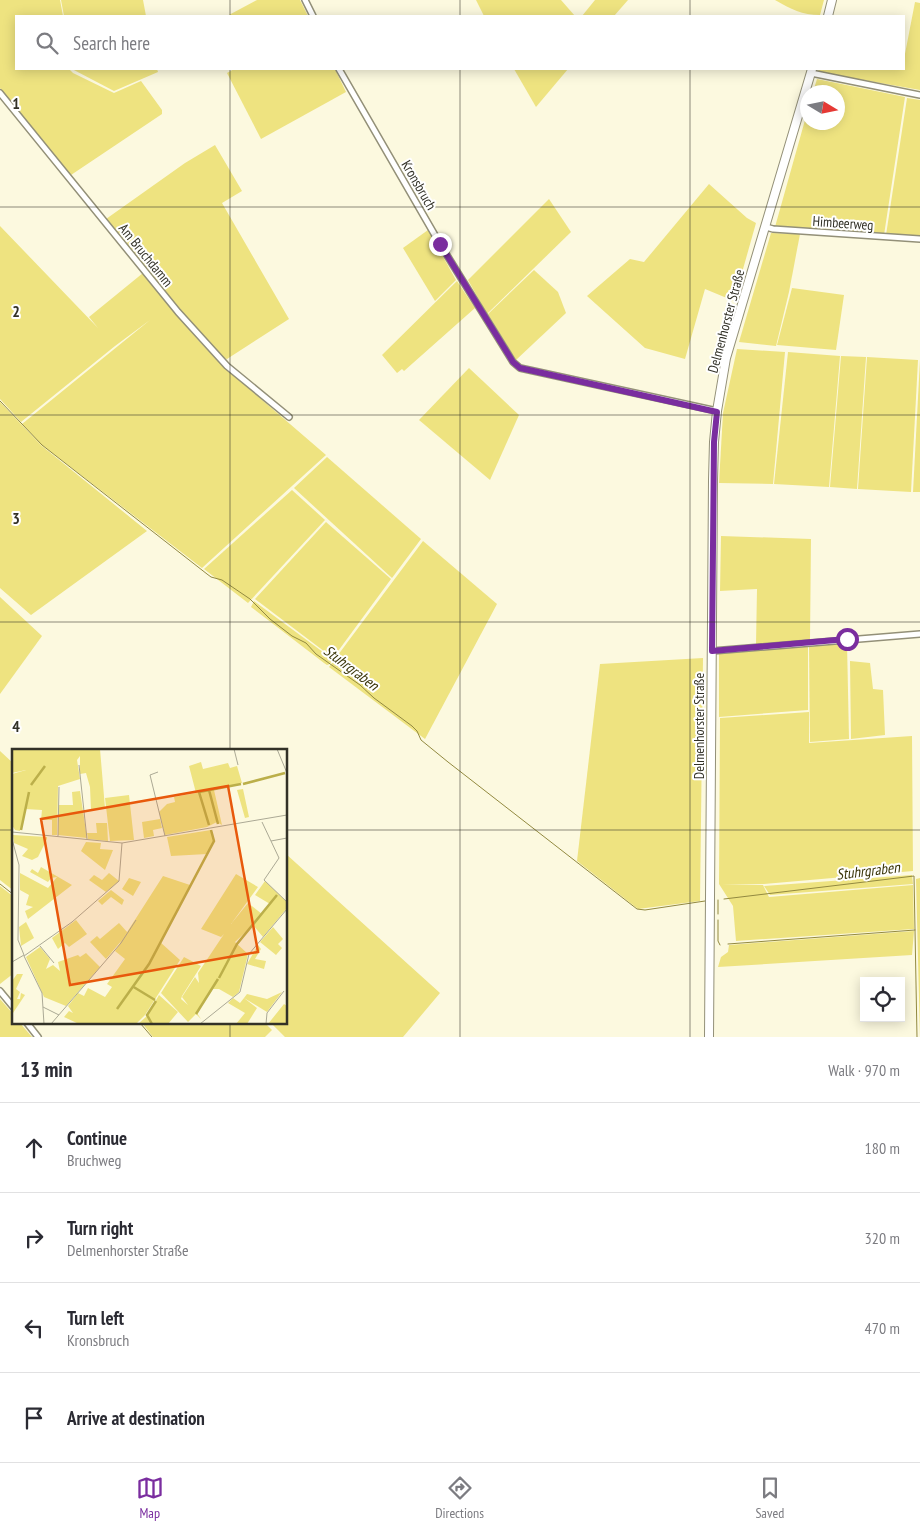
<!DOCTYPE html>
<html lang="en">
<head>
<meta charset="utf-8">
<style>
  :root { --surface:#fff; --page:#f7f7f7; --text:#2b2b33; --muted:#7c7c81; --line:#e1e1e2; --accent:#7a2d9f }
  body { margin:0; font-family:"PT Sans Narrow",sans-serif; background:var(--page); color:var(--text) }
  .controls { position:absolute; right:15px; bottom:15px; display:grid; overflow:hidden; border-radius:0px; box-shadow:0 2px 12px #0003 }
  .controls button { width:45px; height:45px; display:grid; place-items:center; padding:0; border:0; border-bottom:1px solid var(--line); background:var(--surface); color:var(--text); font:25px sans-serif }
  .compass { position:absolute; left:800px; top:85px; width:45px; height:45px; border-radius:50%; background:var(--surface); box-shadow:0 2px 12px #0003; rotate:100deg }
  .stop { position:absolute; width:15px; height:15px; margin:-11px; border:4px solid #7a2d9f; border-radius:50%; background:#fff }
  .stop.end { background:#7a2d9f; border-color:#fff; box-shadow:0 1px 5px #0008 }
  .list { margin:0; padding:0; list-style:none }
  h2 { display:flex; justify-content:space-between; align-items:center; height:65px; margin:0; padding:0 20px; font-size:21px }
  h2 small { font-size:16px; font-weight:400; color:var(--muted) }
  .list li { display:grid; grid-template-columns:32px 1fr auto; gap:15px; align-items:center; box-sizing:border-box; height:90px; padding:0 20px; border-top:1px solid var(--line) }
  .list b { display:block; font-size:19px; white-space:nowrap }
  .list p { margin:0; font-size:16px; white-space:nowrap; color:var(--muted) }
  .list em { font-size:16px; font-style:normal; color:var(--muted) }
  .icon { flex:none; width:28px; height:28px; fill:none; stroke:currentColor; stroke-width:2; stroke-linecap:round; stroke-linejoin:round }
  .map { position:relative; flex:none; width:920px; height:1037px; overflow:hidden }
  .search { position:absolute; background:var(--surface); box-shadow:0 2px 12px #0003; left:15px; right:15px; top:15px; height:55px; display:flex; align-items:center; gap:12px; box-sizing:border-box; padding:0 18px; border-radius:0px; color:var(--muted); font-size:19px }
  .sheet { height:425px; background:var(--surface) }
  nav { display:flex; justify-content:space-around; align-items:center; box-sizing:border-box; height:70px; border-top:1px solid var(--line); background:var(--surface); font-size:14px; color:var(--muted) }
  nav a { display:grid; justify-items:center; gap:2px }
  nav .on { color:var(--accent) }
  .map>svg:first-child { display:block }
  .green { fill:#eee380 }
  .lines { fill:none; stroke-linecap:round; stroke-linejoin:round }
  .stream { stroke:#928940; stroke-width:1 }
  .minor-casing { stroke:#939078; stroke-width:8 }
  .primary-casing { stroke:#939078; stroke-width:10 }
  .minor { stroke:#fff; stroke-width:5 }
  .primary { stroke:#fff; stroke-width:8 }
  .route { stroke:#7a2d9f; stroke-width:6 }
  .grid { fill:none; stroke:#323127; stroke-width:1; stroke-opacity:0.55 }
  .labels { text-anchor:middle; stroke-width:4; stroke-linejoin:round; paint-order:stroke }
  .street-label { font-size:14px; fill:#323127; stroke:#fff }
  .water-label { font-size:15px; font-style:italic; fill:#3a3509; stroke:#fff }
  .inset-river { fill:none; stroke:#bbaf4a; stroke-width:2.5 }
  .inset-road { fill:none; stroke:#aba995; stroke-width:1 }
  .view { fill:#e8590c; fill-opacity:0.15; stroke:#e8590c; stroke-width:2.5 }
  .inset-edge { fill:none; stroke:#323127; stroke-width:2.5 }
  .grid-label { font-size:16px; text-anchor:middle; font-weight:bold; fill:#323127; stroke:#fff; stroke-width:4; stroke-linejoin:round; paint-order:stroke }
</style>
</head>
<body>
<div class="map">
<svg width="920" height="1037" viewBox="0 0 920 1037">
  <rect width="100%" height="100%" fill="#fcf9df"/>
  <g class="green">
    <path d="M0,0H60L63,16H16V69H69L73,73L114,93L141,81L162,110V114L71,175L69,174L0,88Z"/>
    <path d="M61,0H143L146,16H64Z"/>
    <path d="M257,0H300L308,16H227Z"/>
    <path d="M476,0H561L575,16H484Z"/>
    <path d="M595,0H628L614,16H582Z"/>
    <path d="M775,0H824L820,15C802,15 791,9 775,0Z"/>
    <path d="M915,2L920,3V90L818,72L819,69H904V59Z"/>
    <path d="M72,69H157L158,72L114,91Z"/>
    <path d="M234,69H335L346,92L261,139L227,73Z"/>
    <path d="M514,69H568L536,107Z"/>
    <path d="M817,79L905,97L884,235L775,227L807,113L808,122H838V92H813Z"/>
    <path d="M907,98L920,100V236L886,235Z"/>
    <path d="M215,145L242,191L222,203L289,319L227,359L223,358L172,302L106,219L185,163Z"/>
    <path d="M709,184L747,218L756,223L734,301L705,289L685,359L645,348L587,296L630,259L644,262Z"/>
    <path d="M549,199L571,232L487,314L468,280Z"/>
    <path d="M0,226L98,328L89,317L143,273L199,341L225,368L326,455L202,568L42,445L22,424L150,320L115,346L21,422L0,399Z"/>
    <path d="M428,230L456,280L435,301L403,248Z"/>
    <path d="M771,233L800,234L789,292L776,346L739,342Z"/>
    <path d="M534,270L558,292L566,313L516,360L488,314Z"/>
    <path d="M457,281L475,308L404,371L402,369L397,373L382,355Z"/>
    <path d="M792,288L844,295L836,350L777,345Z"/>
    <path d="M737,349L785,352L773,484L719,483L723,413Z"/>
    <path d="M788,352L840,356L829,487L774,484Z"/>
    <path d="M841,356L866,357L857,489L830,487Z"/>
    <path d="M867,357L918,360L911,492L858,489Z"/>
    <path d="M920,360V492H913Z"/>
    <path d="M469,368L519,415L490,480L419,420Z"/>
    <path d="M0,402L42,446L147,531L31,615L0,588Z"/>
    <path d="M327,457L421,539L392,578L294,488Z"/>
    <path d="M292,490L325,520L248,603L204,569Z"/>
    <path d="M326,522L391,579L333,658L255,599Z"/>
    <path d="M721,536L811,539L810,640L756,644L757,589L720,591Z"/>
    <path d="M423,541L497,604L425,739L329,667Z"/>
    <path d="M0,597L42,636L0,694Z"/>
    <path d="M254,601L331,658L332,660L330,664L327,665L324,663L251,607Z"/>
    <path d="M847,643L849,739L810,742L809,646Z"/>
    <path d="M808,646V710L719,717V653Z"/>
    <path d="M703,658L700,901L638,909L577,861L600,664Z"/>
    <path d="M850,661L870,663L873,689L883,690L885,735L851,739Z"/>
    <path d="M809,712V743L912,736L913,871L764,884L722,885H763L769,897L913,885L914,929L736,941L733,906L719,884L720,718Z"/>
    <path d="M0,751L14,764V891L0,880Z"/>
    <path d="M286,854L440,993L403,1037H285L271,1023H286Z"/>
    <path d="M912,875L913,884L770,895L764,886Z"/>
    <path d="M920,878V1037L916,879Z"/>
    <path d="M0,886L14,897V973L0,984Z"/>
    <path d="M914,931L912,955L718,967L721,957L728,952L729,945Z"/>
    <path d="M0,999L14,1015V1023H20L32,1037H0Z"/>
    <path d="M142,1023H265L272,1030L265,1037H153Z"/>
  </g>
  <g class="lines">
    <g class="stream">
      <path d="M0,401L42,445L207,574L211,577L222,580L250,599L270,619L292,636L306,643L316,654L360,685L374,698L412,726L417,731L421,740L448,762L637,909L645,910L705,901"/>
      <path d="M0,884L14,895"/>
      <path d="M724,899L914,876L917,1037"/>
      <path d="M718,914V900"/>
      <path d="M718,920V941L720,945"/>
      <path d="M728,944L915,930"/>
      <path d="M140,1023L152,1037"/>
    </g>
    <g class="minor-casing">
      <g id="minor">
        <path d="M305,0L313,16"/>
        <path d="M339,69L440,244L513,362L520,368L717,411"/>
        <path d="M811,73L920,95"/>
        <path d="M0,93L178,312L227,366L289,417"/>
        <path d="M766,227L773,229L920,239"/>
        <path d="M712,651L920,634"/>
        <path d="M0,991L14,1008"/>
        <path d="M27,1023L38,1037"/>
      </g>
    </g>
    <g class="primary-casing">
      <g id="primary">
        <path d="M828,16L832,0"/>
        <path d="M709,1037L713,480L714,442L717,411L726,358L812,69"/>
      </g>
    </g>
    <use href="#minor" class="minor"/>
    <use href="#primary" class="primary"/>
  </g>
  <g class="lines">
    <path class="route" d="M440,244L513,362L520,368L717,412L714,442L712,651L847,639"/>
  </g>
  <path class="grid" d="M230,0V16M460,0V16M690,0V16M230,69V751M460,69V1037M690,69V1037M0,207H920M0,415H920M0,622H920M0,830H14M286,830H920M230,1023V1037"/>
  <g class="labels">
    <g class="street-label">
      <text transform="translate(419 185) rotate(60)" y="5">Kronsbruch</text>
      <text transform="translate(843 223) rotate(4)" y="5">Himbeerweg</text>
      <text transform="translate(146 255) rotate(51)" y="5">Am Bruchdamm</text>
      <text transform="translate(726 321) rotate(-75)" y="5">Delmenhorster Straße</text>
      <text transform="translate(699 726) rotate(-90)" y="5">Delmenhorster Straße</text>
    </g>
    <g class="water-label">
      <text transform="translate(351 668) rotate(37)" y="5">Stuhrgraben</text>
      <text transform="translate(868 871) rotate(-7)" y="5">Stuhrgraben</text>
    </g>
  </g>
  <g transform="translate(12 749)">
    <rect width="275" height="275" fill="#fcf9df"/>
    <path d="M0,0H88L93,59L79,61L78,38L74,24L68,25V7L65,11L68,30L46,37L45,86H40V71H29L30,61L13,60L8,82L3,81L0,76V25L14,21L0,24ZM189,13L191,20L216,14L218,19L225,17L230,34L198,41H202L210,76L205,73L195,78L153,86L147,63L155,55L163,53L162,48L184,44L177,17ZM231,40L237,68L233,69L225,41ZM68,42L75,89L46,86L47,56H61L60,43ZM117,46L122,91L98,92L93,49ZM148,70L150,79L141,81L142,87L132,89L130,73ZM84,74H95L96,92L76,90L75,84H85ZM199,81L202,92L195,105L159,107L155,88ZM1,86L35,88V90L26,108L20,111L10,107L16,100L2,94ZM74,93L89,94L88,100L101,101L93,121L69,102ZM29,118L60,136L16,170L13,162L21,158L14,156L17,146L8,141V124L36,139L45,128L39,129L36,133L18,123L20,120L26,124ZM97,124L107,132L94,143L77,131L82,126L90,131ZM224,125L246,138L219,175L236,154L250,165L258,155L243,146L253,132L275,153V159L251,188L241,176L223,193L236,205L227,243L221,248L207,240H201L185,264L189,270L184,265L176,273L149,244L172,208L189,217L170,247L169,250L176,256L170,248L183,228L187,234L186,224L212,185L209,188L189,180ZM151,127L178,136L148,193L168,211L133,266L124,275H67L52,268L57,262L61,264L56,257L66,244L72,247L76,239L93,248L100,238L95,235L113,210L103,202ZM117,129L129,133L121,147L110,140ZM99,141L112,151L110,156L99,148L90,156L86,152ZM64,171L75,185L57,198L53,194L46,200L40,189ZM14,173L22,189L9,197L7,178ZM107,174L116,184L94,210L78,193L85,187L88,190ZM261,178L271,190L266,195L270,199L264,206L248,193ZM246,196L249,200L243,210L254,212L252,220L235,215ZM28,198L38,210L34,220L41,216L48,222L46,213L66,206L68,208L74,204L88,218L54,257L32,248L14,208ZM5,225H11L4,240L8,243L5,250H8L9,244L13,246L1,264L0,232ZM270,243L255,263L232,249L235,245L255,250ZM147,246L166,263L156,275H126L135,267ZM221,249L228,254L232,249L245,259L235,275H224L233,264L216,254ZM272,255L275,257V275H256Z" fill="#eee380"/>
    <path class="inset-river" d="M231,35L273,24M19,36L33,17M197,41L206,75M197,76L187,43L229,35M9,81L17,43M207,229L225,195L265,146M120,237L143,251M105,260L137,215L202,92L199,81M184,265L206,230M140,275L135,266L144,252"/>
    <path class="inset-road" d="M222,0L226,16M265,0L275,24M67,16L75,90M146,23L138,26L153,87M250,73L267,109L252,131L275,153M0,83L110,94L275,66M46,87L47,38M0,90L7,116L6,191L12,206L0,213M259,92L275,89M28,197L42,214M31,258L47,266M32,275L30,244L12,207L60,173L107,132L110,94M39,275L109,194L124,171M188,275L228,243L237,205L275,160M254,275L255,264L272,242"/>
    <path class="view" d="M216,37L246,203L58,236L29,70Z"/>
    <rect width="275" height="275" class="inset-edge"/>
  </g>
  <g class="grid-label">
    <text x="16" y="109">1</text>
    <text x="16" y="317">2</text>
    <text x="16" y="524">3</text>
    <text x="16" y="732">4</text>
  </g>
</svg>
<div class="controls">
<button><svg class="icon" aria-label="locate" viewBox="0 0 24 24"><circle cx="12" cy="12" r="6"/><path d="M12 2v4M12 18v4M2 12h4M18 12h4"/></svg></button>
</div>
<svg class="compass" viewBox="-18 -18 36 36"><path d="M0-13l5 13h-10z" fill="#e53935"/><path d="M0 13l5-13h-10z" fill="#7c7c81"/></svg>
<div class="stop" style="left:847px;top:639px"></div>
<div class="stop end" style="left:440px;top:244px"></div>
<div class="search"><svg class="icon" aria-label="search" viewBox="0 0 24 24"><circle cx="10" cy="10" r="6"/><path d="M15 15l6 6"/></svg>Search here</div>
</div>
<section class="sheet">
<h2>13 min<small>Walk · 970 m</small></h2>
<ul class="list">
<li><svg class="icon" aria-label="ahead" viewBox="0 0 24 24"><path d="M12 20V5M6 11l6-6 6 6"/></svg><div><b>Continue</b><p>Bruchweg</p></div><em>180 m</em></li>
<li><svg class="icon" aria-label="right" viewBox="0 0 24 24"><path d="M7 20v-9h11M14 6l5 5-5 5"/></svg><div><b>Turn right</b><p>Delmenhorster Straße</p></div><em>320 m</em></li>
<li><svg class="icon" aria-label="left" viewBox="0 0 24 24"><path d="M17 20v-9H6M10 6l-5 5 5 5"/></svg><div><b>Turn left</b><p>Kronsbruch</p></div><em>470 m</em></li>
<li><svg class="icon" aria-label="arrive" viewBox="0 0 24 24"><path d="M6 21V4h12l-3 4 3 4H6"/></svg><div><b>Arrive at destination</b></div></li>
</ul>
</section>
<nav>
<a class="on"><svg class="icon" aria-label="map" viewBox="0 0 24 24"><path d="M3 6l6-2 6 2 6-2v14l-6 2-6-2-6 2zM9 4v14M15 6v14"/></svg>Map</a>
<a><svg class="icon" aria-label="directions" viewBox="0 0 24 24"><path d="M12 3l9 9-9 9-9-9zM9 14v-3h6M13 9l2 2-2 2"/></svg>Directions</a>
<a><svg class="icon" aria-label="saved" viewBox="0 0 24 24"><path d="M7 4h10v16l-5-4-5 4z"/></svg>Saved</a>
</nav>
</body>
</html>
